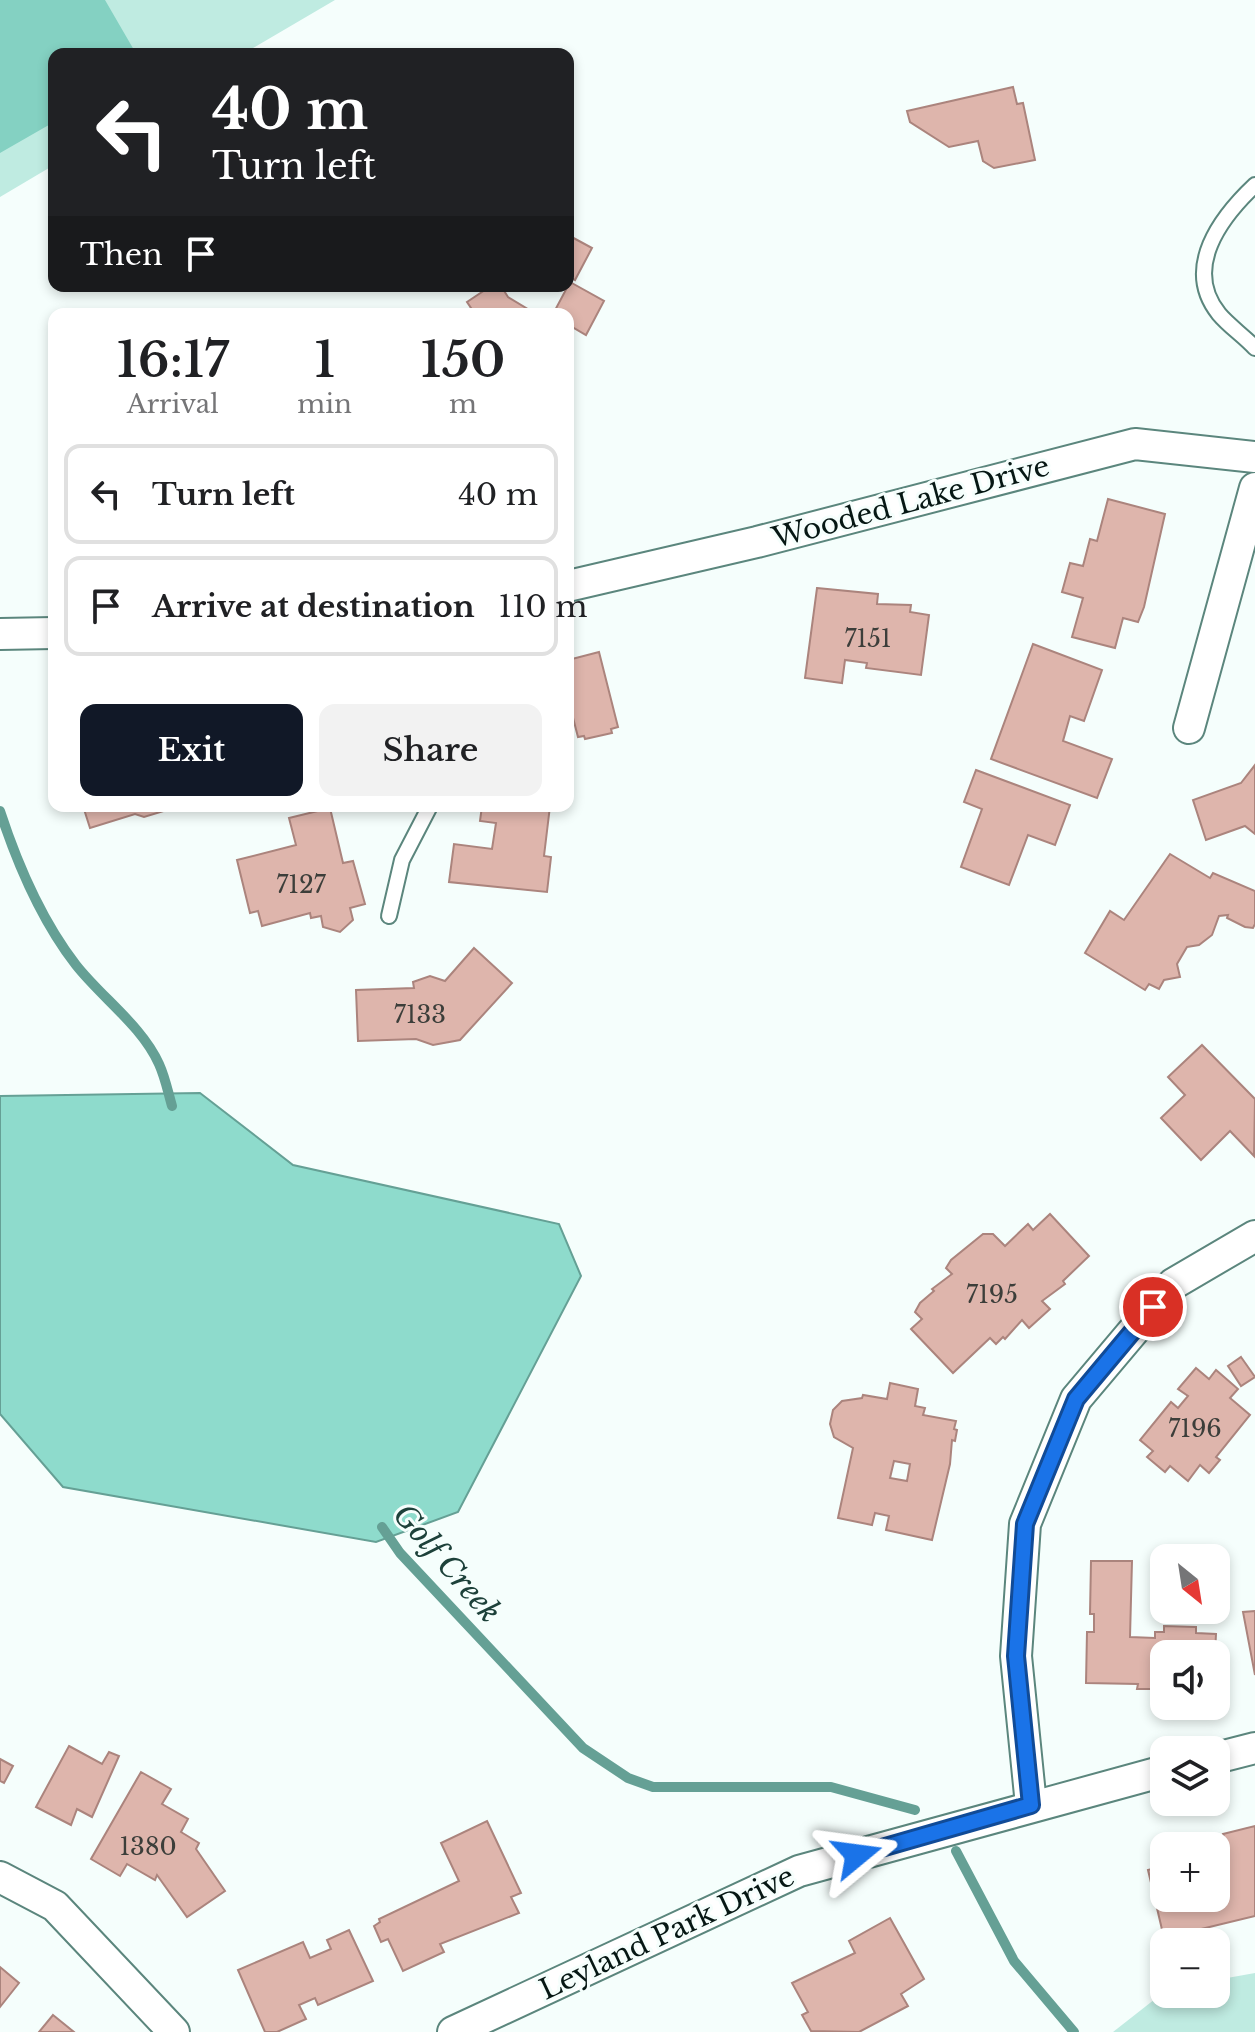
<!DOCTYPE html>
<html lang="en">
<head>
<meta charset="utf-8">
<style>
	:root { --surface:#fff; --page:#f2f2f2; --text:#202124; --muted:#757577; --line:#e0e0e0; --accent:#111827 }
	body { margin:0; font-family:"Libre Baskerville",serif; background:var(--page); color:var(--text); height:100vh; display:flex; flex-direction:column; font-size:30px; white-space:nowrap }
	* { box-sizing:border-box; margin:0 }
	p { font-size:26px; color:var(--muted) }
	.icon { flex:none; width:44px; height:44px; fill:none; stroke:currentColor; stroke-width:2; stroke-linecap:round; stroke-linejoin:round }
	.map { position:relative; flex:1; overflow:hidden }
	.panel { position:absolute; left:48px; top:308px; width:526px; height:504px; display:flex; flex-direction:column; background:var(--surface); border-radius:16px; box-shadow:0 4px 12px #0003 }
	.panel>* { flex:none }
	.hud { position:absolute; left:48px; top:48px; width:526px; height:244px; border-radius:16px; box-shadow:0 4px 12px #0003; background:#202124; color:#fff; overflow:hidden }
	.needle { width:52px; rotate:150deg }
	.fabs { position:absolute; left:1150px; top:1544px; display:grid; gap:16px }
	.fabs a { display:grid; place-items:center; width:80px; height:80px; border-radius:16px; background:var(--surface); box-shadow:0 4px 12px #0003; font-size:40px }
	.pin { position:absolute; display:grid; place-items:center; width:68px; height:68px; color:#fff; margin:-34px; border:4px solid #fff; border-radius:50%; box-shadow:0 2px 8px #0007 }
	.me { position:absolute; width:88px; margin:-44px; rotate:74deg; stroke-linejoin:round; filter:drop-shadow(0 0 6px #0008) }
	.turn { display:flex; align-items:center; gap:28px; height:168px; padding:0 32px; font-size:36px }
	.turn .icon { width:104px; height:104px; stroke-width:2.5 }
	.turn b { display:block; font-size:56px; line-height:68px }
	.then { display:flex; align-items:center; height:76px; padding:0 32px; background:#0003; gap:16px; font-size:30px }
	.eta { display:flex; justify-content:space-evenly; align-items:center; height:136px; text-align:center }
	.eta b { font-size:48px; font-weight:600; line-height:56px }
	.cta { display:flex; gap:16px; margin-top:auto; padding:16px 32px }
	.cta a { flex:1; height:92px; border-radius:16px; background:var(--accent); color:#fff; font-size:32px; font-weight:600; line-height:92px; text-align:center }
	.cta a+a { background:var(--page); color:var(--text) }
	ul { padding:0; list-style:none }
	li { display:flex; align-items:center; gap:24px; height:100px; margin:0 16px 12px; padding:0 16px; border:4px solid var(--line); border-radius:16px }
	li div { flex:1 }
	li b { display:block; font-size:30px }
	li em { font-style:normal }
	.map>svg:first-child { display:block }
	.green { fill:#bfebe1 }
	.forest { fill:#84d1c2 }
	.water { fill:#8edbcc; stroke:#65a095; stroke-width:2 }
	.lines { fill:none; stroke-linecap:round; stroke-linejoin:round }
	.stream { stroke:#65a095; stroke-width:10 }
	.building { fill:#deb5ac; stroke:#ab847d; stroke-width:2; fill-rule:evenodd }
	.lane-casing { stroke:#5b867d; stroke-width:18 }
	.street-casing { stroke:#5b867d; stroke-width:34 }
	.lane { stroke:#fff; stroke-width:14 }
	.street { stroke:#fff; stroke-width:30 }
	.route-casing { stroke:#114b97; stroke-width:20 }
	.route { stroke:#1a73e8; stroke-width:14 }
	.labels { text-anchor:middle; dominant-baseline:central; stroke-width:6; stroke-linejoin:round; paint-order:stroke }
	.number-label { font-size:24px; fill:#3c3e3a }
	.street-label { font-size:28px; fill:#061714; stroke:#f5fefc }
	.water-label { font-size:30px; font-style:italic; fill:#1d413a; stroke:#f5fefc }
</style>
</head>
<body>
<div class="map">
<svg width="1255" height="2032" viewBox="0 0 1255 2032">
	<rect width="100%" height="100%" fill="#f5fefc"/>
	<!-- green -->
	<g class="green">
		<polygon points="0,0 335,0 243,54 54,54 54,165 0,197"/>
		<polygon points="1255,1973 1255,2032 1113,2032 1164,1992 1216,1994 1216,1980"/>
	</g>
	<!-- forest -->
	<polygon class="forest" points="0,0 105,0 134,50 134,54 54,54 54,122 0,153"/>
	<!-- water -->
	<polygon class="water" points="200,1093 293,1165 559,1224 581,1276 458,1512 376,1542 63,1487 0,1414 0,1096"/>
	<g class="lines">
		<!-- stream -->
		<g class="stream">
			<path d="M 0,811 C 17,863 42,921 76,965 C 102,998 142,1026 159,1064 C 165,1077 168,1092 172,1106"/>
			<polyline points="382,1527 400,1553 583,1748 628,1778 653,1787 831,1787 915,1810"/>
			<polyline points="956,1851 1014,1961 1074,2032"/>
		</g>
	</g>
	<!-- building -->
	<g class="building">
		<polygon points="1013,87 1017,104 1023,103 1035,160 994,168 983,161 978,141 949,147 910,122 907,111"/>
		<polygon points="568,235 592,248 575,280 568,276"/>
		<polygon points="570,282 604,301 586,335 572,327 568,335 568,314 553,314"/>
		<polygon points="491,286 501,286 508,297 536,314 461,314 471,308 467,302"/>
		<polygon points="1108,499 1165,514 1144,607 1138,622 1123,618 1115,648 1072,637 1083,598 1062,592 1070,563 1083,566 1090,539 1097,541"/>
		<polygon points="817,588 878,594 877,604 911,605 910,612 929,615 921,675 866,668 867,663 845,660 842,683 805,678"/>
		<polygon points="1033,644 1102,670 1084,721 1070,716 1063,741 1112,759 1097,798 991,759"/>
		<polygon points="599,652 618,727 611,729 612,733 585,739 584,736 578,737 572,714 568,715 568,660"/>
		<polygon points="1255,765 1255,834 1245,826 1206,840 1193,800 1241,783"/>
		<polygon points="976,770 1070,805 1055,845 1028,835 1009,885 961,867 982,809 964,802"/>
		<polygon points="83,806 180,806 144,817 135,814 90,828"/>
		<polygon points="482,806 550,806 544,856 551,857 547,892 449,882 454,844 492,849 496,823 480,821"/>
		<polygon points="330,808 343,863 353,861 365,904 350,908 353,920 340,932 323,927 321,916 311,918 310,913 262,926 258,911 250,913 237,860 296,845 289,818"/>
		<polygon points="1170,854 1210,878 1213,873 1255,891 1255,924 1253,928 1245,927 1227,918 1228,915 1219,916 1212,935 1199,945 1187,947 1177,964 1180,977 1164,980 1159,989 1149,984 1145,990 1085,953 1110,911 1124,920"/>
		<polygon points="474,948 512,983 460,1040 433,1045 416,1039 358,1041 356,990 414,988 413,982 430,976 445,981"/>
		<polygon points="1202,1045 1255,1099 1254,1156 1230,1131 1201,1160 1161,1118 1185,1095 1168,1077"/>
		<polygon points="1050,1214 1089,1256 1063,1281 1065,1284 1042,1301 1050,1309 1029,1328 1022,1320 1005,1339 1003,1337 996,1344 990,1338 953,1373 911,1329 922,1319 915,1312 920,1303 934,1291 932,1289 952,1274 946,1268 951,1260 983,1234 993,1234 1005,1246 1028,1224 1033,1230"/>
		<polygon points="1241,1357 1255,1377 1241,1386 1228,1366"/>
		<polygon points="1196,1368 1209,1379 1216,1370 1238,1389 1230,1398 1250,1415 1216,1457 1220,1460 1209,1473 1200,1465 1188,1481 1170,1466 1165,1472 1147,1457 1153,1451 1140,1440 1171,1402 1178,1408 1188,1396 1178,1389"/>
		<path d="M 890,1383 L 918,1389 L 915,1406 L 925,1408 L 923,1415 L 956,1421 L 954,1429 L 957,1430 L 955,1441 L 952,1440 L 950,1464 L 932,1540 L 886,1530 L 889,1516 L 875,1513 L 872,1525 L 838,1518 L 853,1448 L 834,1437 L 830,1424 L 833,1410 L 842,1401 L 862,1398 L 863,1395 L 887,1399 ZM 894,1461 L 910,1464 L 907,1481 L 890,1478 Z"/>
		<polygon points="1091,1561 1132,1561 1130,1637 1155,1638 1155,1632 1164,1632 1164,1626 1196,1627 1196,1633 1216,1634 1215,1654 1164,1654 1164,1684 1155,1684 1155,1689 1137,1689 1138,1684 1086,1683 1087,1632 1094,1632 1094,1614 1090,1614"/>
		<polygon points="1255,1611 1255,1675 1243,1612"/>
		<polygon points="69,1746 102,1764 109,1752 119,1756 92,1817 77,1809 71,1825 36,1807"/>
		<polygon points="0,1759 13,1766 4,1783 0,1781"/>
		<polygon points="141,1772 171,1789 162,1804 188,1819 181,1832 199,1843 196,1849 225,1891 187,1917 157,1875 155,1880 127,1864 120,1876 91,1859"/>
		<polygon points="487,1821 521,1893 511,1897 519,1913 440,1944 444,1952 403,1971 388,1939 381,1942 374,1926 380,1922 379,1919 459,1881 441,1843"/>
		<polygon points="1255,1826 1255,1916 1164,1938 1148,1870 1164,1866 1164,1898 1216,1898 1216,1846 1206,1846 1220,1843 1222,1851 1228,1851 1223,1834"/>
		<polygon points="890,1918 924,1979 901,1994 908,2006 859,2032 811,2031 802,2015 808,2012 792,1983 855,1953 849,1941"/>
		<polygon points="349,1930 373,1981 318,2005 315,1998 299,2005 306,2019 277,2032 265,2032 238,1970 303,1942 310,1958 331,1949 327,1940"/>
		<polygon points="0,1967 19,1983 0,2007"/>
		<polygon points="53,2015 74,2032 39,2032"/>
	</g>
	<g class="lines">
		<!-- lane casing -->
		<g class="lane-casing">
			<g id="lane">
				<path d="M 1255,185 C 1221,217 1182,268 1219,314 C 1229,326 1244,336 1255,348"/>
				<polyline points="389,916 402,860 430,806"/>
			</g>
		</g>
		<!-- street casing -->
		<g class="street-casing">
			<g id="street">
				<polyline points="568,586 757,542 1135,444 1255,457"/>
				<polyline points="0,634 54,633"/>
				<polyline points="1189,728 1255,488"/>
				<polyline points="1216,1758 1255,1748"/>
				<polyline points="1031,1805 1016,1656 1025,1524 1076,1399 1173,1284 1255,1236"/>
				<polyline points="0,1877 55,1906 174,2032"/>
				<polyline points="453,2032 799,1871 1164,1771"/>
			</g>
		</g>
		<!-- lane -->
		<use href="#lane" class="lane"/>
		<!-- street -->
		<use href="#street" class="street"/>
	</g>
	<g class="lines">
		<!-- route casing -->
		<g class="route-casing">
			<polyline id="route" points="857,1855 1031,1805 1016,1656 1025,1524 1076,1399 1153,1307"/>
		</g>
		<!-- route -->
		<use href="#route" class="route"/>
	</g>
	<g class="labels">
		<!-- number labels -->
		<g class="number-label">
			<text x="868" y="638">7151</text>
			<text x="301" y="884">7127</text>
			<text x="420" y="1014">7133</text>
			<text x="992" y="1294">7195</text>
			<text x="1195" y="1428">7196</text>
			<text x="148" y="1846">1380</text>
		</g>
		<!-- street labels -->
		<g class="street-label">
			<text transform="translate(911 502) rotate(-15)">Wooded Lake Drive</text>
			<text transform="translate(667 1933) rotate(-25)">Leyland Park Drive</text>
		</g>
		<!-- water labels -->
		<g class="water-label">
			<text transform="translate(447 1563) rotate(49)">Golf Creek</text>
		</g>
	</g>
</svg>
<div class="fabs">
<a><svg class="needle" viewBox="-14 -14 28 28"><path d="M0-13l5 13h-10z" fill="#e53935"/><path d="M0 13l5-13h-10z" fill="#757577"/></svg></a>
<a><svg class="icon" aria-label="sound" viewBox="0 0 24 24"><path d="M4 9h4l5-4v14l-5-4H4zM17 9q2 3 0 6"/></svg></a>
<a><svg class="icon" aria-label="layers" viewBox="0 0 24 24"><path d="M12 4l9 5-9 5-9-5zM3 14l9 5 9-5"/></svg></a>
<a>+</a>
<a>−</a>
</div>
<div class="pin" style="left:1153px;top:1307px;background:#d93025"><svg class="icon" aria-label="arrive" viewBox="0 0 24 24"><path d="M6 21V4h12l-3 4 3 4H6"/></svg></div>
<svg class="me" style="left:857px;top:1855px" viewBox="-20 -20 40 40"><path d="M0-17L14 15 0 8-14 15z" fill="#1a73e8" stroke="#fff" stroke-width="4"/></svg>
<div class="hud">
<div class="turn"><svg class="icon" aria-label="left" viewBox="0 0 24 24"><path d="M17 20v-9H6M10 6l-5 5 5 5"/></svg><div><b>40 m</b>Turn left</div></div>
<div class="then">Then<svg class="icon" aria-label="arrive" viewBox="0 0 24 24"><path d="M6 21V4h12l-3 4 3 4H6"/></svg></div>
</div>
<section class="panel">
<div class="eta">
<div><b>16:17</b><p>Arrival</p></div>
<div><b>1</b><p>min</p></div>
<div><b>150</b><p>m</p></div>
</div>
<ul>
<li><svg class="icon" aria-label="left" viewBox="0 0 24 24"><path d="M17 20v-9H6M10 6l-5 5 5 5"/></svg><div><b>Turn left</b></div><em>40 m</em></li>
<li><svg class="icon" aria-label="arrive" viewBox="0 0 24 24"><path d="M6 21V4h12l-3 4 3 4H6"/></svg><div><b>Arrive at destination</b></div><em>110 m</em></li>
</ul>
<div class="cta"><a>Exit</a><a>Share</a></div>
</section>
</div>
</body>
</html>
